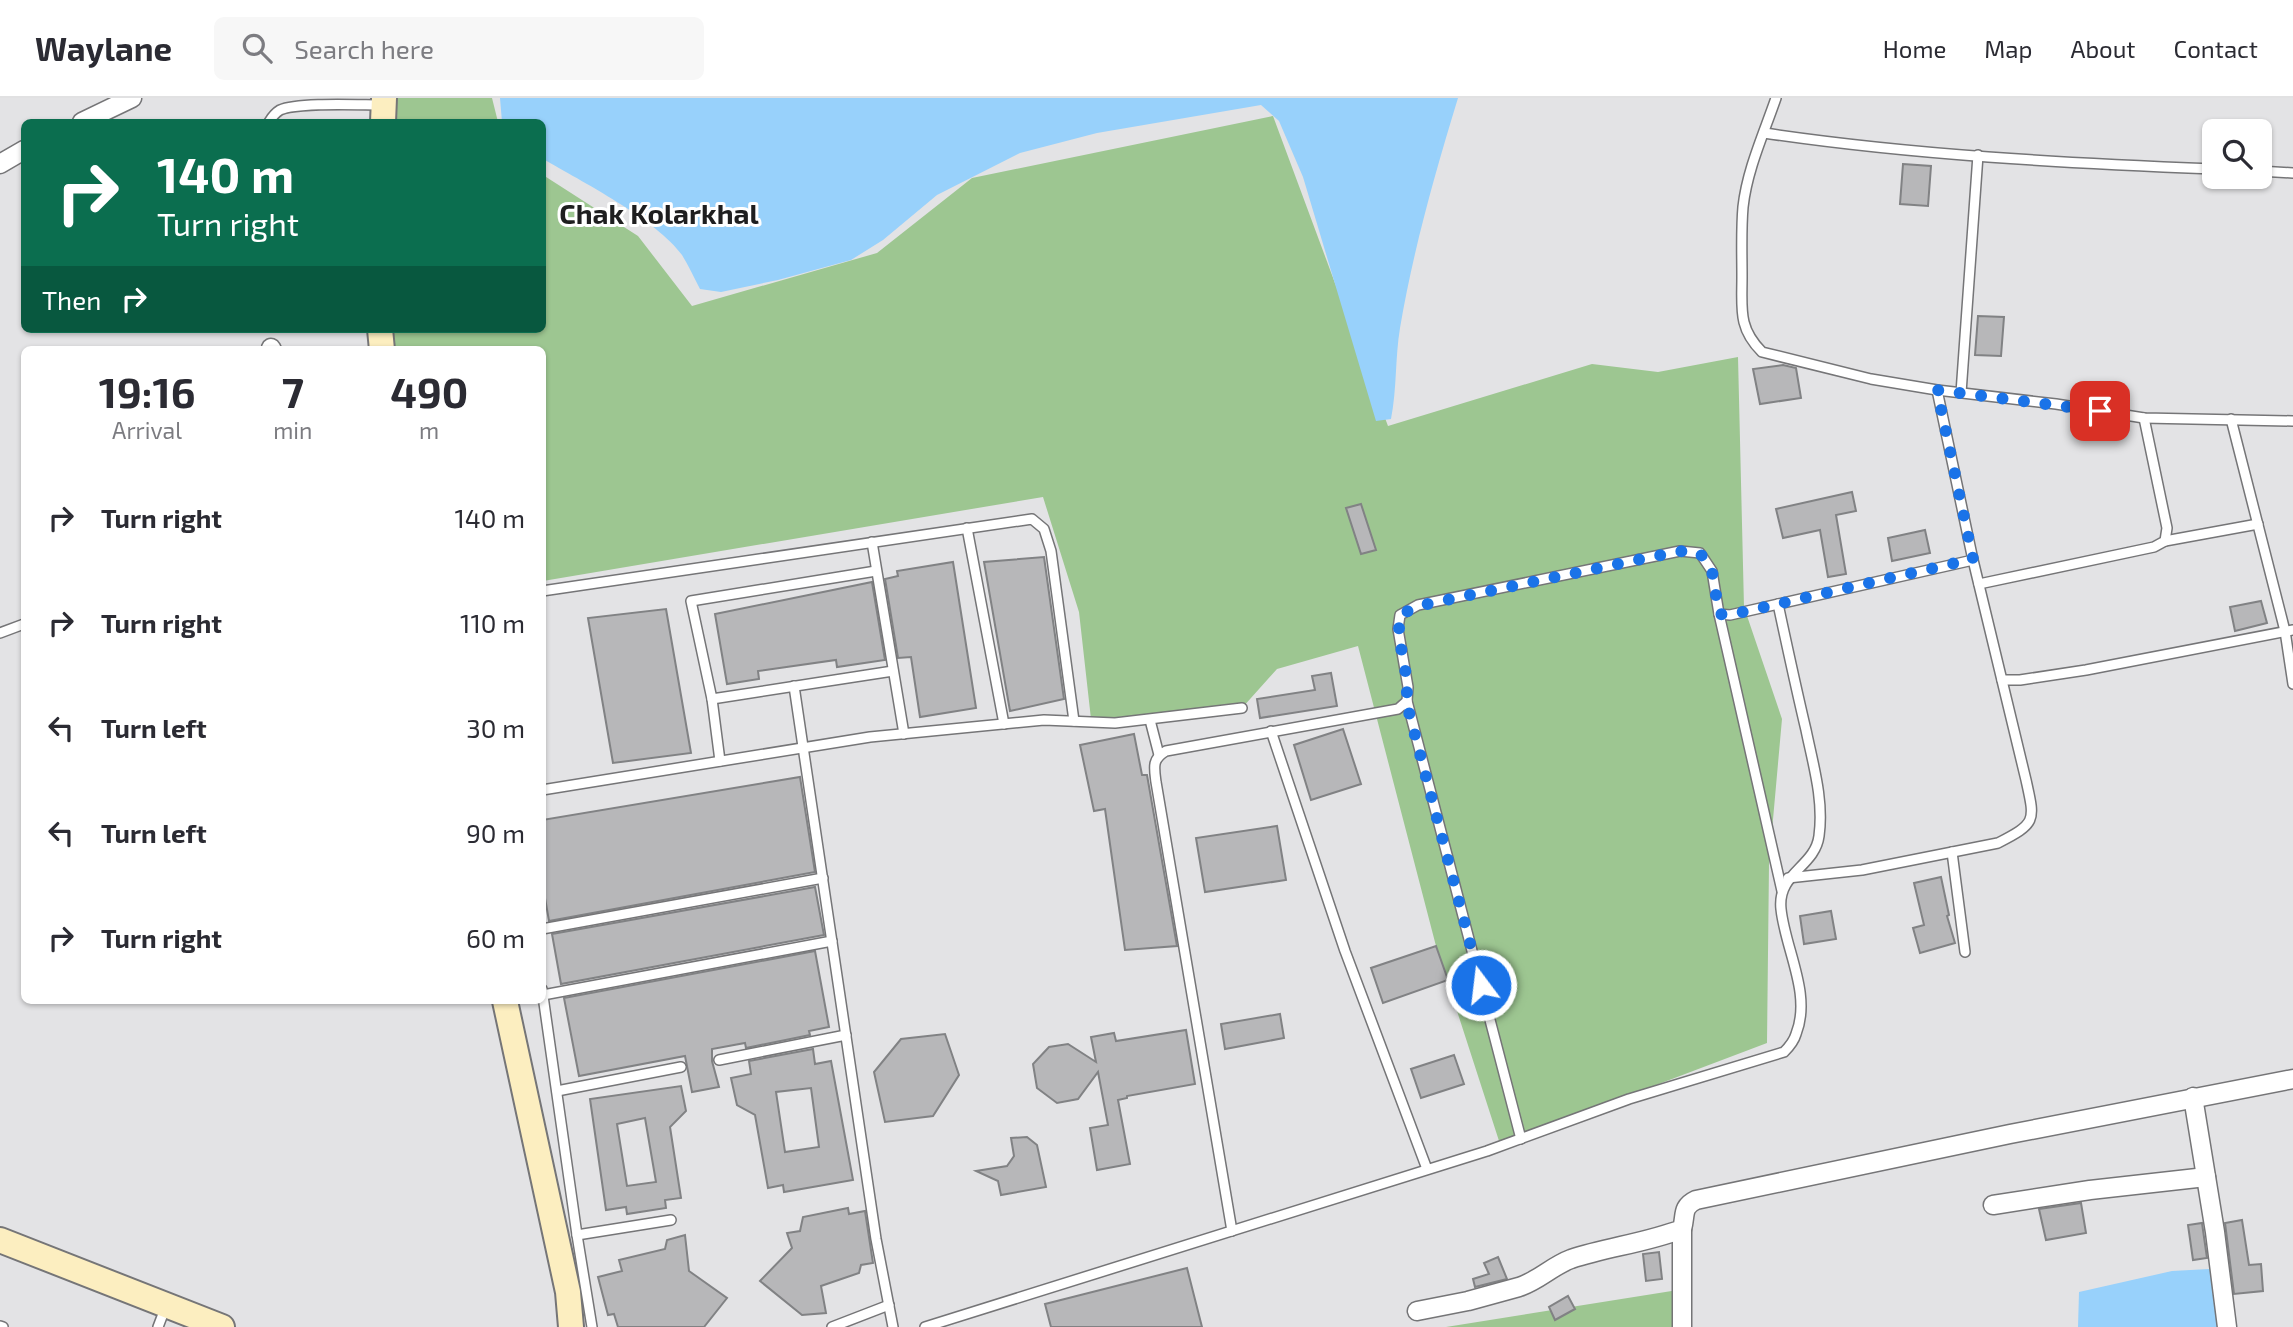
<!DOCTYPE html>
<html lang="en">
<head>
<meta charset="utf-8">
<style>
	:root { --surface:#fff; --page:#f7f7f7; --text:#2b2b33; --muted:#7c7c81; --line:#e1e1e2 }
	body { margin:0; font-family:"Exo 2",sans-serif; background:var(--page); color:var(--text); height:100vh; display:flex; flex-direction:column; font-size:26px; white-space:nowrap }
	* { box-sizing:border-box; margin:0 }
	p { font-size:23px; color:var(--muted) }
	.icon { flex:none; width:38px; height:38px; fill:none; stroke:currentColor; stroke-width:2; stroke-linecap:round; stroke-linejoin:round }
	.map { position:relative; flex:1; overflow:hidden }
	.details { position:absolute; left:21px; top:248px; width:525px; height:658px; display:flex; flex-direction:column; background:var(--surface); border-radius:10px; box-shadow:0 2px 5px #0004 }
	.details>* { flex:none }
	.hud { position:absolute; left:21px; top:21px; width:525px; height:214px; border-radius:10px; box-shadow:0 2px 5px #0004; background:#0b6e4f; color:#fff; overflow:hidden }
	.controls { position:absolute; left:2202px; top:21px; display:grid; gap:14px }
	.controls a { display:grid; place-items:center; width:70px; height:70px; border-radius:10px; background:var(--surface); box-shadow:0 2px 5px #0004; font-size:35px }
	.pin { position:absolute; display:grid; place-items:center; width:60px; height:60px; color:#fff; margin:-30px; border-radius:14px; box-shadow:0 4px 10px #0006 }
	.me { position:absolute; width:77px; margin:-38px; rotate:345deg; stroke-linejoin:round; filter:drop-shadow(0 0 5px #0008) }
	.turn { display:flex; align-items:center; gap:24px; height:147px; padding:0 21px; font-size:32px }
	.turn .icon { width:91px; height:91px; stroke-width:2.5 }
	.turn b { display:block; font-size:49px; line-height:60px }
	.then { display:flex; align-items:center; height:66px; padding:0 21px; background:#0003; gap:14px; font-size:26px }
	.eta { display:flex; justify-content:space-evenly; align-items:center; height:119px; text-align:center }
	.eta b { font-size:42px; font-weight:700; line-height:49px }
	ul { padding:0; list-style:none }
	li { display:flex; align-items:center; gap:21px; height:105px; padding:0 21px }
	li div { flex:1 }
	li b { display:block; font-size:26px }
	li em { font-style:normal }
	header { display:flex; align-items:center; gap:42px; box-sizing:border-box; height:98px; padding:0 35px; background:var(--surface); border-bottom:2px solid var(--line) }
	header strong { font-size:33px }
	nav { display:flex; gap:38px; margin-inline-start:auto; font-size:24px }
	.search { width:490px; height:63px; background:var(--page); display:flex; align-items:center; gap:18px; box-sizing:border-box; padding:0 24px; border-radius:10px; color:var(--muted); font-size:26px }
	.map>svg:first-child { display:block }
	.green { fill:#9dc691 }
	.water { fill:#98d1fb }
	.building { fill:#b7b7b9; stroke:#818284; stroke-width:2; fill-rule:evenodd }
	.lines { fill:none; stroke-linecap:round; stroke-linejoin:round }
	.lane-casing { stroke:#757577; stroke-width:12 }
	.street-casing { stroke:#757577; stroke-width:21 }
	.secondary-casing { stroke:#757577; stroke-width:28 }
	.lane { stroke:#fff; stroke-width:9 }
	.street { stroke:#fff; stroke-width:18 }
	.secondary { stroke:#fceec0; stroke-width:24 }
	.route { stroke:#1a73e8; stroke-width:12; stroke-dasharray:0 21.6 }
	.labels { text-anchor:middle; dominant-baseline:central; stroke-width:6; stroke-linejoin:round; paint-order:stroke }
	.district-label { font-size:28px; font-weight:bold; fill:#1e1e1f; stroke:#fff }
</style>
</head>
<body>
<header>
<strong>Waylane</strong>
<div class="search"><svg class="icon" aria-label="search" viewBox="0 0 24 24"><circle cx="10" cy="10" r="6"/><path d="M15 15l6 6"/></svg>Search here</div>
<nav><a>Home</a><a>Map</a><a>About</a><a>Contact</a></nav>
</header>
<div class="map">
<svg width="2293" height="1229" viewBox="0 0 2293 1229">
	<rect width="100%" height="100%" fill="#e3e3e5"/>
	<!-- green -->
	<g class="green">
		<polygon points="381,0 492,0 498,24 379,24"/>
		<polygon points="1273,18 1388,328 1592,266 1658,274 1738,259 1744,509 1782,621 1769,766 1767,945 1500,1046 1436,848 1358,548 1277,571 1242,610 1091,621 1079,514 1043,399 543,483 542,252 378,252 375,231 542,231 543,77 638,138 692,208 877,155 972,80"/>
		<polygon points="1678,1192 1678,1229 1446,1229"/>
	</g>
	<!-- water -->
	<g class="water">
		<path d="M 500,0 L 1458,0 C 1435,75 1413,153 1400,230 C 1395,260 1397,291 1391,321 L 1376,323 L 1303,79 L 1279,23 L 1261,7 L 1097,35 L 1020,55 L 937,97 L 883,142 L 851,162 L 778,182 L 721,194 L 700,191 C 694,180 689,168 682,157 C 657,122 581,83 543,61 L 542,24 L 502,24 Z"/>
		<polygon points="2209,1171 2213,1179 2219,1229 2078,1229 2079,1194 2172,1173"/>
	</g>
	<!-- building -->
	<g class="building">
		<polygon points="1903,66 1931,68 1928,108 1900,106"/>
		<polygon points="1978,218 2004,219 2001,258 1975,257"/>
		<polygon points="1783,267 1796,270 1801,300 1760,306 1753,271"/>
		<polygon points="1852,394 1856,413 1836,417 1846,476 1828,479 1820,432 1783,440 1776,411"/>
		<polygon points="1361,406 1376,452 1361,456 1346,410"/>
		<polygon points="1925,432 1930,455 1892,463 1888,440"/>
		<polygon points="1044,459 1064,601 1010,613 984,464"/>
		<polygon points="953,464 976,610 920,619 911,559 898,560 885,481 898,478 897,473"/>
		<polygon points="872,484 885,562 837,569 836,562 758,573 759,581 727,586 715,516"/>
		<polygon points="2261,503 2267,525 2235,533 2230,509"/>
		<polygon points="666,511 691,655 613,665 588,520"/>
		<polygon points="1331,575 1337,608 1260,620 1257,601 1315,592 1312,578"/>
		<polygon points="1343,631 1361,686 1311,702 1294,647"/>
		<polygon points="1134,636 1142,677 1147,677 1177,848 1125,852 1105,711 1094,713 1080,647"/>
		<polygon points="800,679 815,774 549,823 542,783 542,722"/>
		<polygon points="1277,728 1286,782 1205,794 1196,740"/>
		<polygon points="1941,779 1949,817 1947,818 1955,845 1920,855 1913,830 1924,827 1914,785"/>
		<polygon points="815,789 824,837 561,886 552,836"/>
		<polygon points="1831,813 1836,841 1804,846 1800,818"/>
		<polygon points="1436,848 1448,882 1383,905 1371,870"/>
		<polygon points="815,853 829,929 809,933 810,937 746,950 745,945 712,951 712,963 719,989 692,994 685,958 579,978 564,900"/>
		<polygon points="1280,916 1284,940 1225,951 1221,926"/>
		<polygon points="1186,932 1195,986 1127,998 1127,1000 1118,1002 1130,1066 1097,1072 1090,1030 1108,1027 1098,974 1078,1001 1057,1005 1037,990 1033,966 1049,949 1068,946 1096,964 1091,939 1114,935 1116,943"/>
		<polygon points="945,936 959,977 933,1018 885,1024 874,974 901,941"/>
		<path d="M 813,951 L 815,966 L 831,963 L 853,1082 L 784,1094 L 783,1087 L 768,1090 L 755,1017 L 737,1007 L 731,980 L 751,976 L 749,963 ZM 811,990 L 819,1049 L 785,1054 L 776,994 Z"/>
		<polygon points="1454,957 1464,986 1421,1000 1411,971"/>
		<path d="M 681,988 L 686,1013 L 670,1029 L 681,1100 L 665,1102 L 666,1110 L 627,1116 L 626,1109 L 606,1112 L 590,1001 ZM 645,1020 L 656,1084 L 627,1088 L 617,1026 Z"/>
		<polygon points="1027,1039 1037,1047 1046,1089 1001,1097 998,1083 976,1073 1007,1068 1014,1058 1011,1040"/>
		<polygon points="2081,1105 2086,1135 2046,1142 2039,1111"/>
		<polygon points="848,1110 849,1116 865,1113 873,1165 861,1167 859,1175 821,1188 826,1215 802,1217 760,1183 792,1150 787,1135 800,1133 803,1119"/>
		<polygon points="2242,1122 2249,1167 2261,1166 2263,1193 2234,1196 2225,1125"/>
		<polygon points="2202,1125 2207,1160 2193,1162 2188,1127"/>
		<polygon points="685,1137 689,1173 727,1200 704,1229 618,1229 614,1216 608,1217 598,1179 622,1173 619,1162 665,1151 667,1142"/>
		<polygon points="1659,1154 1662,1181 1646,1183 1643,1156"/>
		<polygon points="1498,1159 1507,1181 1475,1189 1473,1181 1489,1176 1484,1165"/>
		<polygon points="1187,1170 1202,1229 1051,1229 1045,1206"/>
		<polygon points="1568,1198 1575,1211 1555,1222 1549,1209"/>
	</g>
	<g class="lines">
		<!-- lane casing -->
		<g class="lane-casing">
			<g id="lane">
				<path d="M 1776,0 C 1764,35 1747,72 1743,109 C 1741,132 1742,156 1742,179 C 1742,211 1738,230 1762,254 L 1871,281 L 1937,292 L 2056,306 L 2144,320 L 2293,323"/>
				<path d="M 269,24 C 272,19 275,15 280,12 C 298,4 359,7 382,7"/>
				<path d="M 1764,35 C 1912,57 2064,65 2214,71"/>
				<polyline points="2259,73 2293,75"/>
				<polyline points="1961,295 1978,57"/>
				<polyline points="2231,321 2285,533 2293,586"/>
				<polyline points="967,430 1004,626"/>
				<polyline points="2165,443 2258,426"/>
				<polyline points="872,444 904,636"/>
				<polyline points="876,473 691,503 712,601 893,573"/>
				<polyline points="1979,486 2154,449 2165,443 2167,430 2144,320"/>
				<polyline points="542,493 1032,421 1044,431 1051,453 1074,623"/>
				<polyline points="1719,516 1782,793"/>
				<polyline points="0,535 24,526"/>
				<polyline points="2002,582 2020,582 2086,572 2293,532"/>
				<polyline points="794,588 876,1141 893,1229"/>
				<polyline points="712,601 720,663"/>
				<polyline points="1407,603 1521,1041"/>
				<polyline points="1150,622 1159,657"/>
				<polyline points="1271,633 1345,853 1427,1071"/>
				<polyline points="542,692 870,639 1044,622 1115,625 1242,610"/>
				<polyline points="1952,754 1965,854"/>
				<path d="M 1788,780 L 1862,772 L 1998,745 C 2037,725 2035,723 2026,682 L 1973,462 L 1937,292"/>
				<polyline points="542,831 823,780"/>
				<polyline points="542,891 577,1137 592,1229"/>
				<polyline points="543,897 832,843"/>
				<polyline points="719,962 846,937"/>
				<polyline points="557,993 681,969"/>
				<path d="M 1232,1133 L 1156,684 C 1154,669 1152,661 1166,653 L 1398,611 L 1407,603 L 1408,589 L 1398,531 L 1400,517 L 1418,507 L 1680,453 L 1700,455 L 1712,473 L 1719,516 L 1730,517 L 1973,462"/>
				<polyline points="577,1137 671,1122"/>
				<polyline points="0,1228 3,1229"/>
				<polyline points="158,1229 166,1208"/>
				<polyline points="832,1229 889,1207"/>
				<path d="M 925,1229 L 1487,1053 L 1629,1001 L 1784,954 C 1789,949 1794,943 1796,936 C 1812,896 1785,851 1781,811 C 1777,775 1815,769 1819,738 C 1824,702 1813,666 1806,632 C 1796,590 1787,548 1778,506"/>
			</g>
		</g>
		<!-- street casing -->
		<g class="street-casing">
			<g id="street">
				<polyline points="82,24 132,0"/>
				<polyline points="0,66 24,52"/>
				<polyline points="271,250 272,252"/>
				<polyline points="2193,999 2215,1134 2227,1229"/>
				<polyline points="1993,1107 2090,1092 2206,1079"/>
				<polyline points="1682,1131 1682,1229"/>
				<path d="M 1417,1213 L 1468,1203 L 1519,1189 C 1538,1183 1552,1168 1571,1161 C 1607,1149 1646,1145 1682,1131 C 1686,1118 1681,1109 1696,1102 L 2010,1036 L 2293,981"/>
			</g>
		</g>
		<!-- secondary casing -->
		<g class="secondary-casing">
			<g id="secondary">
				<polyline points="383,24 384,0"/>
				<polyline points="380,231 382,252"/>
				<polyline points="505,903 568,1194 571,1229"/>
				<polyline points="0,1142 222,1229"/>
			</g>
		</g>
		<!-- lane -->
		<use href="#lane" class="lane"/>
		<!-- street -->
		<use href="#street" class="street"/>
		<!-- secondary -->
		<use href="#secondary" class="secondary"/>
	</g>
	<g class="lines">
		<!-- route -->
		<path class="route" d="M 1481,887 L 1406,603 C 1411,574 1395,546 1400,517 L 1418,508 L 1680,453 L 1700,455 L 1712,473 L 1719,516 L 1730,517 L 1973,461 L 1937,292 L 2100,313"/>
	</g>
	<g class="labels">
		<!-- district labels -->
		<g class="district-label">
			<text x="659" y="115">Chak Kolarkhal</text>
		</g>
	</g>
</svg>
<div class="controls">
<a><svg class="icon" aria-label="search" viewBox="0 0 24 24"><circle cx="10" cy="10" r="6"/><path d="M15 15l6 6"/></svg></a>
</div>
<div class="pin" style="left:2100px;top:313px;background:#d93025"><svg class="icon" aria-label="arrive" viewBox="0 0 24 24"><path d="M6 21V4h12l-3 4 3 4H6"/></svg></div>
<svg class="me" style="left:1481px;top:887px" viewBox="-20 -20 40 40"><circle r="17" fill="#1a73e8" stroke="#fff" stroke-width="3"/><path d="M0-11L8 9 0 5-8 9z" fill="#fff"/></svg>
<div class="hud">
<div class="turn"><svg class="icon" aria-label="right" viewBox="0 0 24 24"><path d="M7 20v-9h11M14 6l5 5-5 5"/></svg><div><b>140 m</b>Turn right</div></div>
<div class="then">Then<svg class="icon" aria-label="right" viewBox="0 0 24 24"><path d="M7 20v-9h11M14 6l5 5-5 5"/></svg></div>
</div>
<section class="details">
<div class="eta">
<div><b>19:16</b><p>Arrival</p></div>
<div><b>7</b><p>min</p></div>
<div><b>490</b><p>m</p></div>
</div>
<ul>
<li><svg class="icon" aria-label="right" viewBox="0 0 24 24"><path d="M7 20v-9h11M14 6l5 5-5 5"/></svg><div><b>Turn right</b></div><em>140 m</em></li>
<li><svg class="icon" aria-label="right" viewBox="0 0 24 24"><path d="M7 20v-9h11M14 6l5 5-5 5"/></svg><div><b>Turn right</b></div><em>110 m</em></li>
<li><svg class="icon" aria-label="left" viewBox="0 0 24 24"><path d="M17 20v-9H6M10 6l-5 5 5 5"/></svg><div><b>Turn left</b></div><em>30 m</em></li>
<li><svg class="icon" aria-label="left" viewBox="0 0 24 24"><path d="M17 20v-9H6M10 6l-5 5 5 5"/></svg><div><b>Turn left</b></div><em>90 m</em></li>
<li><svg class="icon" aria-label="right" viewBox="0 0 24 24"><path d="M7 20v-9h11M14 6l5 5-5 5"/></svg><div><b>Turn right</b></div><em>60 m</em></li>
</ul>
</section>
</div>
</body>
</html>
